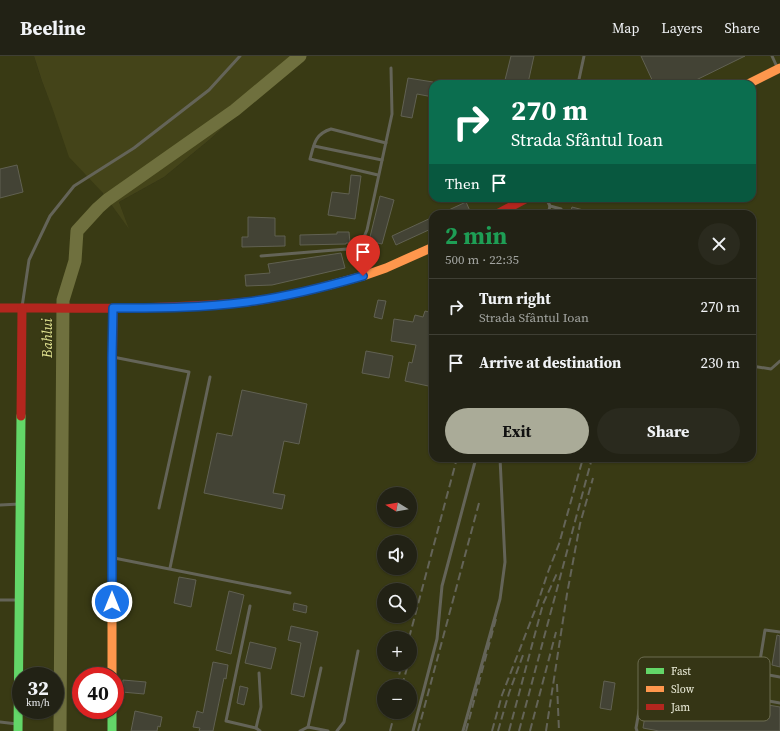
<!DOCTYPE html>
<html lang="en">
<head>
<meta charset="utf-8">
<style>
	:root { --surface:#222215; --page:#2a2a1e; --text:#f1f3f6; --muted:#a2a4a0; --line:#3f3f34; --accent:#aaab98 }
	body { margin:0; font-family:"Source Serif 4",serif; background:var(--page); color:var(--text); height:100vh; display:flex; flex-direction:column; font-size:15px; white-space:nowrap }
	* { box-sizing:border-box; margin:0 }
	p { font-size:13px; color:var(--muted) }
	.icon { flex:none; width:22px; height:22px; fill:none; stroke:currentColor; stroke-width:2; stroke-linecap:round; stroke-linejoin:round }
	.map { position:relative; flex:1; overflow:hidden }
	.side { position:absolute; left:429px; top:154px; width:327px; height:252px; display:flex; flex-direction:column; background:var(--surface); border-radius:12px; box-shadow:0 1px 3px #0004,0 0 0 1px var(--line) }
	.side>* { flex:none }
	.top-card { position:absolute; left:429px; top:24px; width:327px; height:122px; border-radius:12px; box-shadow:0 1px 3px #0004,0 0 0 1px var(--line); background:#0b6e4f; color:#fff; overflow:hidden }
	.needle { width:26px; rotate:281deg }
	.buttons { position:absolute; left:377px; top:431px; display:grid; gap:8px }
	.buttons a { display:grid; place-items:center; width:40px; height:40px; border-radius:50%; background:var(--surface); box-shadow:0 1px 3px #0004,0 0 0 1px var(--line); font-size:20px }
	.speed { position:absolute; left:12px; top:611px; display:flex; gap:8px; font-size:20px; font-weight:700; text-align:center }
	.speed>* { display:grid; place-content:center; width:52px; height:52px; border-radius:50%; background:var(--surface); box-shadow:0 1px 3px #0004,0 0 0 1px var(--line); line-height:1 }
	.speed small { font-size:10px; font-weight:400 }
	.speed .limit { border:6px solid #d22; background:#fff; color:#111 }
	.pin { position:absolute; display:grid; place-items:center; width:34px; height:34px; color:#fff; margin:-41px -17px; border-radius:50% 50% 50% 0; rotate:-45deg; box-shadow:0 0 4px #0007 }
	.pin .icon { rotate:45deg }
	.me { position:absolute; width:44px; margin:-22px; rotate:0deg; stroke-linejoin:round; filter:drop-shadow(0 0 3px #0008) }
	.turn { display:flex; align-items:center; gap:14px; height:84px; padding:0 16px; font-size:18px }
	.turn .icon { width:52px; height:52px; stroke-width:2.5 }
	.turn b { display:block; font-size:28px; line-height:34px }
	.then { display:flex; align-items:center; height:38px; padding:0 16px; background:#0003; gap:8px; font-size:15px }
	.round { display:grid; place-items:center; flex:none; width:42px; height:42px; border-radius:21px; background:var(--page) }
	.headline { display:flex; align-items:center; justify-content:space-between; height:68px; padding:0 16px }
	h1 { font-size:24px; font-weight:700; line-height:30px; color:#1e9e55 }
	.primary-button { display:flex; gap:8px; margin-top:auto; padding:8px 16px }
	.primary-button a { flex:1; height:46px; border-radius:24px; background:var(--accent); color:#111; font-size:16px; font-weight:700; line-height:46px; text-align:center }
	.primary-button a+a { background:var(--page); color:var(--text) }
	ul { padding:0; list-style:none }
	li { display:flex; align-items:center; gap:12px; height:56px; padding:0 16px; border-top:1px solid var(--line) }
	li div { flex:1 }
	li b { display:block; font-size:15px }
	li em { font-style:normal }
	header { display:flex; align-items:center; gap:24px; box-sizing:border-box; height:56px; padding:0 20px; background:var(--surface); border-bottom:1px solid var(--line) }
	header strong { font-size:19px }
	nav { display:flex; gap:22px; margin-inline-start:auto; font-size:14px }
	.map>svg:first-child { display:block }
	.built { fill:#393a14; fill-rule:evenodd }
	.green { fill:#444419 }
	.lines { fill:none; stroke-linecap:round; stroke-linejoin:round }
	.river { stroke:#6f703e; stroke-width:13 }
	.building { fill:#434335; stroke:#616152 }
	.lane { stroke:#646458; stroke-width:3 }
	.fast { stroke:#63d668; stroke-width:9 }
	.slow { stroke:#ff974d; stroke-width:9 }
	.jam { stroke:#b3261e; stroke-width:9 }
	.rail { stroke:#646458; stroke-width:2; stroke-dasharray:8 4; stroke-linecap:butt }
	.route-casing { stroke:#114b97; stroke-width:10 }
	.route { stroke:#1a73e8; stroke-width:7 }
	.labels { text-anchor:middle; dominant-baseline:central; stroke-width:3; stroke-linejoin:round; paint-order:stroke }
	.water-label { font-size:14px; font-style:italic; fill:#e0e28f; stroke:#353515 }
	.key { fill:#353515; stroke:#6c6c50; stroke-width:1 }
	.key-label { font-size:11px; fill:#edeedb }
</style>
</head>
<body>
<header>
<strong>Beeline</strong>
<nav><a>Map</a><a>Layers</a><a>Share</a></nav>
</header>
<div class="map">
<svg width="780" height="675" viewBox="0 0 780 675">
	<rect width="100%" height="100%" fill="#2e2e1c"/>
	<!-- built -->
	<path class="built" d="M 0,0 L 34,0 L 42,25 L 53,53 L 102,136 L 128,171 L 119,146 L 164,121 L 209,84 L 303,0 L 780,0 L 780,675 L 0,675 ZM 433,28 L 752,28 L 752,142 L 433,142 ZM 433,158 L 752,158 L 752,402 L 433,402 ZM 384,438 L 410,438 L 410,464 L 384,464 ZM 384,486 L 410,486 L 410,512 L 384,512 ZM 384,534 L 410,534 L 410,560 L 384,560 ZM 384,582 L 410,582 L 410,608 L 384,608 ZM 21,620 L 55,620 L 55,654 L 21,654 ZM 81,620 L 115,620 L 115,654 L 81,654 ZM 384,630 L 410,630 L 410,656 L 384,656 Z"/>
	<!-- green -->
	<polygon class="green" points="34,0 303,0 209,84 164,121 119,146 129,173 102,136 69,101 53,54 42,25"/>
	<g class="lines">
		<!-- river -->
		<polyline class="river" points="60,675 63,244 75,205 77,175 98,152 107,144 235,54 300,0"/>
	</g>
	<!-- building -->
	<g class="building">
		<polygon points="511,0 534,0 528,27 524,26 523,28 504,28"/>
		<polygon points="641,0 745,0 688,28 654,28"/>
		<polygon points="408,22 433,26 433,41 417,38 412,62 401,60"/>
		<polygon points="17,109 23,136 0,142 0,113"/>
		<polygon points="351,119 361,120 355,163 328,159 332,136 349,138"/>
		<polygon points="380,140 394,144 382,188 369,185"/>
		<polygon points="466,146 470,155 464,158 440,158"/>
		<polygon points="572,151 591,156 591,158 570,158"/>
		<polygon points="248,161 275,162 275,180 285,180 285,190 242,191 242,181 248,181"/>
		<polygon points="433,161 433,172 396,189 392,180"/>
		<polygon points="337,176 349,176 350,187 346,187 346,188 300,189 300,179 337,178"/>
		<polygon points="341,197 345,212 272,229 246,230 245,219 270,217 268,208"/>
		<polygon points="378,244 386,245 382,263 374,261"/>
		<polygon points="425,255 433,257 431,270 433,271 433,331 405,325 409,306 412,307 416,289 391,285 394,263 413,266 415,259 423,261"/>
		<polygon points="366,295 393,300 389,322 362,317"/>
		<polygon points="242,334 307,348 299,388 284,385 273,437 285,439 282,453 204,437 217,377 232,380"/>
		<polygon points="179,521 196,524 191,551 174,547"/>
		<polygon points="229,535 244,539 231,598 216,594"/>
		<polygon points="294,547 307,550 306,557 293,554"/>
		<polygon points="291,570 318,576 304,641 291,638 301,587 288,584"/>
		<polygon points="777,579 780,580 780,611 772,609"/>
		<polygon points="250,586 276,592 271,613 245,607"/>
		<polygon points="213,606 228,609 226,623 224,622 213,675 199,675 200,672 193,671 197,655 203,657"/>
		<polygon points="123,624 146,626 144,638 122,636"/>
		<polygon points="604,625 615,627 611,654 600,652"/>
		<polygon points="650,629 780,651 780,675 659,675 643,672"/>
		<polygon points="240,630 248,632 244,649 237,647"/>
		<polygon points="135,655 162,661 160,671 158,670 157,675 131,675"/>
	</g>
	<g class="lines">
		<!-- lane -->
		<g class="lane">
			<polyline points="772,0 777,11"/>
			<polyline points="578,28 584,0"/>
			<polyline points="314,90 382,104"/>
			<path d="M 378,119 L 310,103 C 314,88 315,78 331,73 L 386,87"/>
			<polyline points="546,142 550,150 561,153 564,158"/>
			<polyline points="548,158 550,150"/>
			<polyline points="261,200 347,193 358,195"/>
			<polyline points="363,219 358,195 367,174 392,58 391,12"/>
			<polyline points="22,251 29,204 50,160 74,130 134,92 209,34 240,0"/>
			<polyline points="113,301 189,316 159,452"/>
			<polyline points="752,310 771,313 780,305"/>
			<polyline points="0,449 20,448"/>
			<polyline points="114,502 290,537"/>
			<polyline points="170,512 210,321"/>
			<polyline points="0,544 19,544"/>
			<polyline points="250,550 226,665 256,672 260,675"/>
			<polyline points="780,576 765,574 758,617 780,621"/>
			<polyline points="0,666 17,668"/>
			<polyline points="308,671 321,612"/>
			<polyline points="256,672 261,651 259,617"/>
			<polyline points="300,675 308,671 328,675"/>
			<polyline points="337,675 344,666 358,595"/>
			<polyline points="413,675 437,583 442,530 476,402"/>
			<polyline points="463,675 500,543 505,506 500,402"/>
			<polyline points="637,675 636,672 644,627 655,625 780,647"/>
		</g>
		<!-- fast -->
		<g class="fast">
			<polyline points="112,654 112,675"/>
			<polyline points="18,675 21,360"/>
		</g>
		<!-- slow -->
		<g class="slow">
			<polyline points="748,28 780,12"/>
			<polyline points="330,229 363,220 386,212 433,191"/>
			<polyline points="112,363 112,620"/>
		</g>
		<!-- jam -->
		<g class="jam">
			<polyline points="497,158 527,142"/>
			<path d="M 0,252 C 82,252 165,254 247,246 C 273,243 304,236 330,229"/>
			<polyline points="21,360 22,252"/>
			<polyline points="112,363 113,252"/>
		</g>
		<!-- rail -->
		<g class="rail">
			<polyline points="409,582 457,402"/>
			<polyline points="410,601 412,595"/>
			<polyline points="557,628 559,675"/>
			<polyline points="396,630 402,608"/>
			<polyline points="402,630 408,608"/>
			<polyline points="390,675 395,656"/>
			<polyline points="418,675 479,447"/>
			<polyline points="466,675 497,559"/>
			<polyline points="492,675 502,639 537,549 548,516 559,488 583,402"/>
			<polyline points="498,675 509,637 523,599"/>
			<polyline points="509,675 543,548 558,515"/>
			<polyline points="519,675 592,402"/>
			<polyline points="530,675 556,576"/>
			<polyline points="546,675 567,538 580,468 593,422"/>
		</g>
	</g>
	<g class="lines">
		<!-- route casing -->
		<g class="route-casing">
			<path id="route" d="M 112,546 L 112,301 L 113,252 C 158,252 203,252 247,246 C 286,241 325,231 363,220"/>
		</g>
		<!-- route -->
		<use href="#route" class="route"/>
	</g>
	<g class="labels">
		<!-- water labels -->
		<g class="water-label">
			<text transform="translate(47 282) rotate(-90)">Bahlui</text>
		</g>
	</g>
	<!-- legend -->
	<rect x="638" y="601" width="132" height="64" rx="6" class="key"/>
	<rect x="646" y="612" width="18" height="6" fill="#63d668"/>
	<rect x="646" y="630" width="18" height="6" fill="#ff974d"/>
	<rect x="646" y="648" width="18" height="6" fill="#b3261e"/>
	<g class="key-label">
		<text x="671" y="619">Fast</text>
		<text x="671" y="637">Slow</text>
		<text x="671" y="655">Jam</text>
	</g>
</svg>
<div class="buttons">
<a><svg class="needle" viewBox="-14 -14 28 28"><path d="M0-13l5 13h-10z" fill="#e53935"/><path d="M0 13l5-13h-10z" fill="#a2a4a0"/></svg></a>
<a><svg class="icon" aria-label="sound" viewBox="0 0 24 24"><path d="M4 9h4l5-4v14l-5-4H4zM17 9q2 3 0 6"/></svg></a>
<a><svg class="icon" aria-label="search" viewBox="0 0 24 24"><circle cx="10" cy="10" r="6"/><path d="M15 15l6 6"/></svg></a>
<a>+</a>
<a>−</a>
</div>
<div class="speed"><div>32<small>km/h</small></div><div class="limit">40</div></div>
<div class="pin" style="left:363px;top:220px;background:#d93025"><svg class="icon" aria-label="arrive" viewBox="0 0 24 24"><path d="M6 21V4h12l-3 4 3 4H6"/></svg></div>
<svg class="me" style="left:112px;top:546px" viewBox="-20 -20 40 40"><circle r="17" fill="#1a73e8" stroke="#fff" stroke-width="3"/><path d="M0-11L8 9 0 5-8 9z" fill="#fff"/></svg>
<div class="top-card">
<div class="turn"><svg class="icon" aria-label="right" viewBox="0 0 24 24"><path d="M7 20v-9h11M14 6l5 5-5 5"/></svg><div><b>270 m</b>Strada Sfântul Ioan</div></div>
<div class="then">Then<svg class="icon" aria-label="arrive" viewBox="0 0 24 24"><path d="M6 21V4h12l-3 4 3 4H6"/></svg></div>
</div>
<section class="side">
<div class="headline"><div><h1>2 min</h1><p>500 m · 22:35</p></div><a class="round"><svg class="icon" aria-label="close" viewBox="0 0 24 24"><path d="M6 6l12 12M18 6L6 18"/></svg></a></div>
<ul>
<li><svg class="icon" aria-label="right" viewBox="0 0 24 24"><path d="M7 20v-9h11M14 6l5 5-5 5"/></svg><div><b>Turn right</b><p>Strada Sfântul Ioan</p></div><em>270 m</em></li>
<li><svg class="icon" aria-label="arrive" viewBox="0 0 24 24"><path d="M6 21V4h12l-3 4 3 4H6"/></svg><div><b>Arrive at destination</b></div><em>230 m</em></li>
</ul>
<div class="primary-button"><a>Exit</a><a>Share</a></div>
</section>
</div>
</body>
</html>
